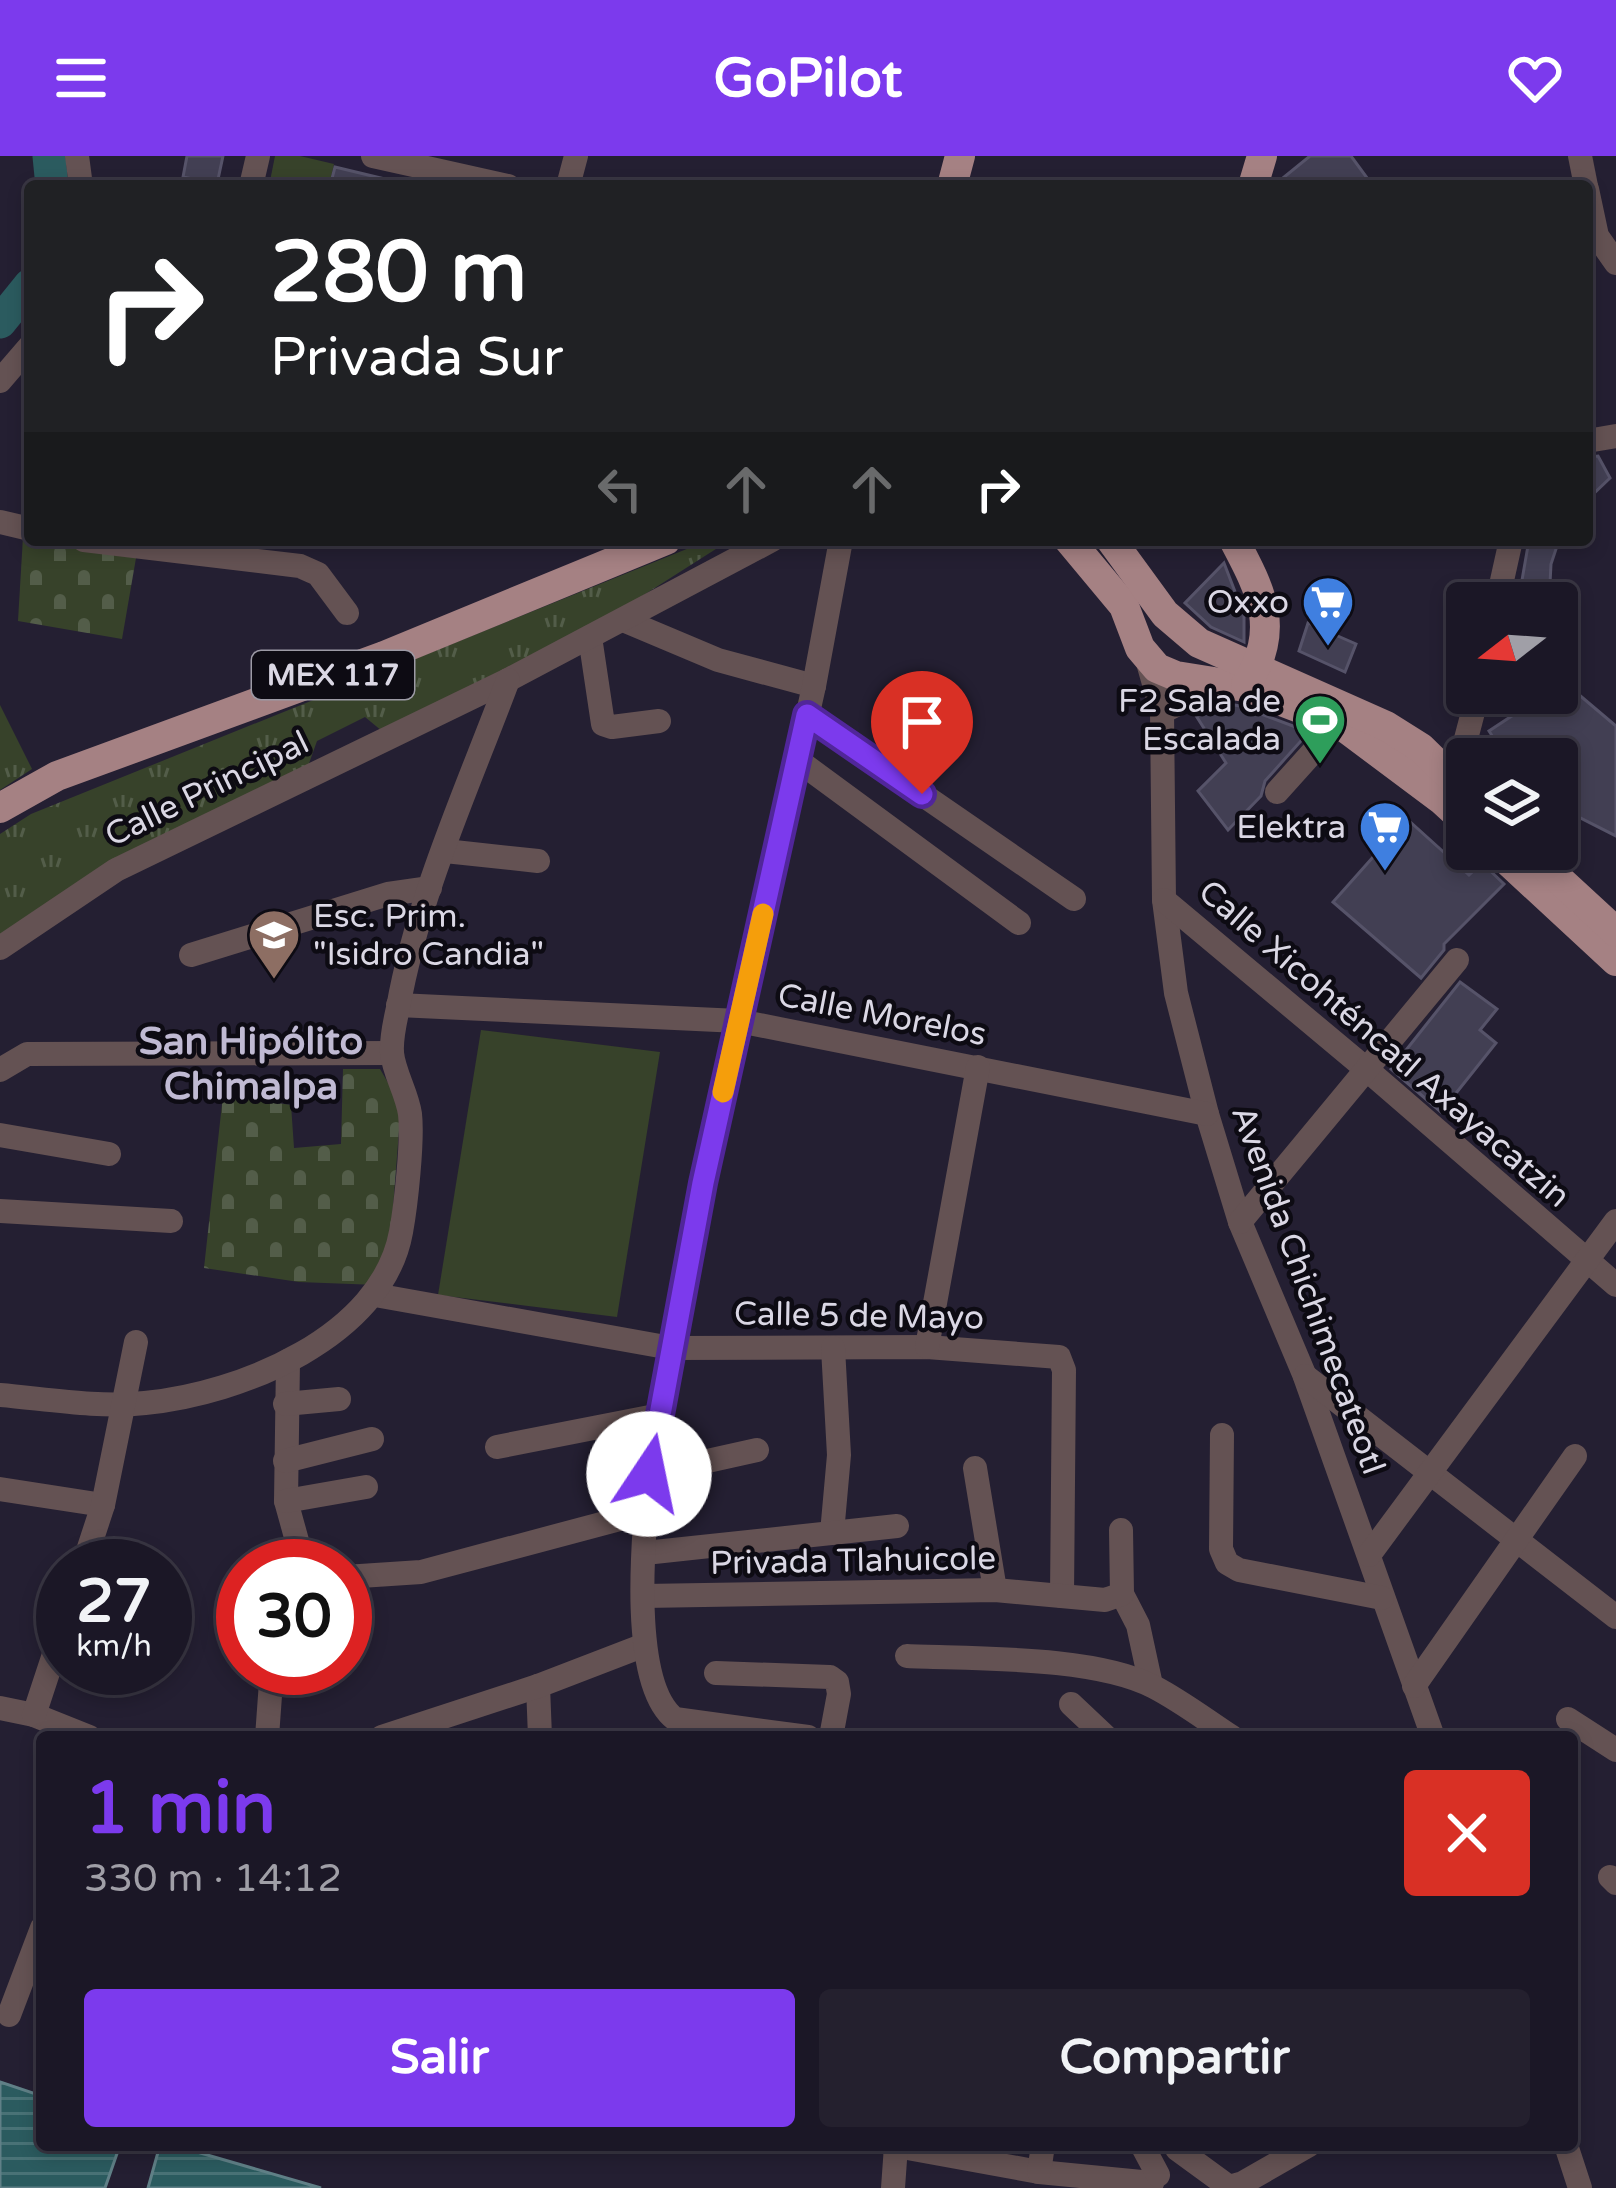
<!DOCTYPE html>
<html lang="es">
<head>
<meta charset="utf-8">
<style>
	:root { --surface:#1b1726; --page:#24202e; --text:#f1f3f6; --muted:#a09fa7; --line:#393643; --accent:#7c3aed }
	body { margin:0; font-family:"Varela Round",sans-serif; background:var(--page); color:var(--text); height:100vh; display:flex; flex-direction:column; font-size:45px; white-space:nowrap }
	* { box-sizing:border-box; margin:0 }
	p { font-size:39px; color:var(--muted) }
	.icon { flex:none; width:66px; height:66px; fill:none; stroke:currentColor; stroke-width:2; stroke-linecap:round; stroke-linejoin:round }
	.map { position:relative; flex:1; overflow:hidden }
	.details { position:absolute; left:36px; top:1575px; width:1542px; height:420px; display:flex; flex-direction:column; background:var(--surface); border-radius:12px; box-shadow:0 6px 18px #0003,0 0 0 3px var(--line) }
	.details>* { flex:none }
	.top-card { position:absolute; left:24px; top:24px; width:1569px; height:366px; border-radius:12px; box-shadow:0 6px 18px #0003,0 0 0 3px var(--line); background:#202124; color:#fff; overflow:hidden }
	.needle { width:78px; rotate:253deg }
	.buttons { position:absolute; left:1446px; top:426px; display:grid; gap:24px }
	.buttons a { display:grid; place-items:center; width:132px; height:132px; border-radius:12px; background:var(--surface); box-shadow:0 6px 18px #0003,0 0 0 3px var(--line); font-size:60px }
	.speed { position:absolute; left:36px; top:1383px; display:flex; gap:24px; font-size:60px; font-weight:700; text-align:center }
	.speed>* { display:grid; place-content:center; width:156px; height:156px; border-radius:50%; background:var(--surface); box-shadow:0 6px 18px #0003,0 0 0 3px var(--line); line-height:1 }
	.speed small { font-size:30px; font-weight:400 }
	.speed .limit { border:18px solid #d22; background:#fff; color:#111 }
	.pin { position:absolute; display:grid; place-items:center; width:102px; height:102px; color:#fff; margin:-123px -51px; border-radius:50% 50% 50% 0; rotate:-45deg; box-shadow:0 0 12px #0007 }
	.pin .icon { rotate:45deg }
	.me { position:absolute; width:132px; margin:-66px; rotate:11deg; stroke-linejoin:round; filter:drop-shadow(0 0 9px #0008) }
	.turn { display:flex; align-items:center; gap:42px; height:252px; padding:0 48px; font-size:54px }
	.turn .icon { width:156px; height:156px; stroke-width:2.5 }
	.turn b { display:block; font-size:84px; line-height:102px }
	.lanes { display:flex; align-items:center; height:114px; padding:0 48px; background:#0003; justify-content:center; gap:60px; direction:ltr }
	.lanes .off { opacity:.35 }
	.round { display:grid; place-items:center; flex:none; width:126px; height:126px; border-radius:12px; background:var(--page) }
	.headline { display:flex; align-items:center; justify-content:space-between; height:204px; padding:0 48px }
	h1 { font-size:72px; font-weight:700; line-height:90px; color:var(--accent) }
	.primary-button { display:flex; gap:24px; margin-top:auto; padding:24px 48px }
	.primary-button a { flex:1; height:138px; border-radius:12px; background:var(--accent); color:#fff; font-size:48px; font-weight:700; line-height:138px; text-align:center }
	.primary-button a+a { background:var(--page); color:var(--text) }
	header { display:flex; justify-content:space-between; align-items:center; height:156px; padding:0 48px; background:var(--accent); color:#fff; font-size:54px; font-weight:700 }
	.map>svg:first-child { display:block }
	.green { fill:#37422a }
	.cemetery { fill:url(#cemetery-stones) }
	.park { fill:url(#park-tufts) }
	.water { fill:url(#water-rules); stroke:#608087; stroke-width:3 }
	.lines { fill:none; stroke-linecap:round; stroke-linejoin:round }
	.river { stroke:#2b5b5f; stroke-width:33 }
	.building { fill:#423f53; stroke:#565369; stroke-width:3 }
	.minor { stroke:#645253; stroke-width:24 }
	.major { stroke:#a58183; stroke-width:30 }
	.route-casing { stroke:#51269a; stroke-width:30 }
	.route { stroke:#7c3aed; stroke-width:21 }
	.slow { stroke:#f59e0b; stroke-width:21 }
	.labels { text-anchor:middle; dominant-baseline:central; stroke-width:9; stroke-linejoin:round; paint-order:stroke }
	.shield { fill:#0d0b13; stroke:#9c9aa5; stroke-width:3 }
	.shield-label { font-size:30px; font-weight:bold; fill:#dad7e4 }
	.poi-label { font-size:33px; fill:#dad7e4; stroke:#0d0b13; text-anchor:end }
	.street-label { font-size:33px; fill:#dad7e4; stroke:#0d0b13 }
	.quarter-label { font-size:39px; font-weight:bold; fill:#c0bad3; stroke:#0d0b13 }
</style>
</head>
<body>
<header><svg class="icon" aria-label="menu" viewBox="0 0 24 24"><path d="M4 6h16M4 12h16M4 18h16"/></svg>GoPilot<svg class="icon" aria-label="heart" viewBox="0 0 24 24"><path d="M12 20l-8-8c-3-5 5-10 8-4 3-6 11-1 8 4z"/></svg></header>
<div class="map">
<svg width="1616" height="2032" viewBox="0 0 1616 2032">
	<defs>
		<pattern id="cemetery-stones" width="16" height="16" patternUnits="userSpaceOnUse" patternTransform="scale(3)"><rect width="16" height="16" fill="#37422a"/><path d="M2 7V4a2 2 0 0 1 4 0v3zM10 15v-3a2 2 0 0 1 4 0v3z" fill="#535d49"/></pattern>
		<pattern id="park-tufts" width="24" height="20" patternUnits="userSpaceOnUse" patternTransform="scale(3)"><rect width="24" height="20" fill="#37422a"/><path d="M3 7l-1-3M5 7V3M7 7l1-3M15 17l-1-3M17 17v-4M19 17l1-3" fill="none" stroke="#535d49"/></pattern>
		<pattern id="water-rules" width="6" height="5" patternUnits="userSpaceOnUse" patternTransform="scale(3)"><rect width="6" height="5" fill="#2b5b5f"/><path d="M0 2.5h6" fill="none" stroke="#497276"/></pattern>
	</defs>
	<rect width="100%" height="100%" fill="#241f32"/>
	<!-- green -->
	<g class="green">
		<polygon points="275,0 300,0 334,8 329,30 269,30"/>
		<polygon points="481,874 660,896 617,1161 438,1139"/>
	</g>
	<!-- cemetery -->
	<g class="cemetery">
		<polygon points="23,381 136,402 122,483 18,465"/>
		<polygon points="343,913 380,913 401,949 392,1064 378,1129 299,1126 204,1112 223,939 291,949 294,992 341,988"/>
	</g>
	<!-- park -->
	<g class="park">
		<polygon points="709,384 730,384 606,463 382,575 365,561 317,585 307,613 0,782 0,678 31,658"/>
		<polygon points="0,549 32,613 0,634"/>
	</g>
	<!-- water -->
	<g class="water">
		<polygon points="0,1926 42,1940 42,1989 120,1989 105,2032 0,2032"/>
		<polygon points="160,1989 173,1989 321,2032 148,2032"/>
	</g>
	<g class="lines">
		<!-- river -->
		<g class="river">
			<polyline points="49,0 52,30"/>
			<polyline points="0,166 30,129"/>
		</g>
	</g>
	<!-- building -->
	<g class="building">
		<polygon points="187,0 223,0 217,28 183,21"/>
		<polygon points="1310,0 1351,0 1373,30 1273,30"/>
		<polygon points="335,11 389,24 389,30 330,30"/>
		<polygon points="1598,300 1610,322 1587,344 1587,301"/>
		<polygon points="1529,384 1559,384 1551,408 1549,447 1518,447"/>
		<polygon points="1224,407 1244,459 1244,486 1211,471 1185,447"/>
		<polygon points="1308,467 1356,488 1345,516 1299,495"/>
		<polygon points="1558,500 1571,532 1616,570 1616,680 1557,650 1557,603 1507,603 1489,575 1536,544 1533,537 1557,537"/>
		<polygon points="1217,546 1240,550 1309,576 1265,625 1261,640 1228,674 1198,635 1226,607 1195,558"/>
		<polygon points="1407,663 1469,719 1482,707 1504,728 1444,788 1444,794 1421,822 1333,746"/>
		<polygon points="1460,826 1497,853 1480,874 1496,887 1441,956 1391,913"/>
	</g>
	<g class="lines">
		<!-- minor -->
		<g class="minor">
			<polyline points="77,0 81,30"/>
			<polyline points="373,0 508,30"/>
			<polyline points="1580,0 1586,30"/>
			<polyline points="251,30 258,0"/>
			<polyline points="568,30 576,0"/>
			<polyline points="1587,33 1597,80 1616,107"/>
			<polyline points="0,225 30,190"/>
			<polyline points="1587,285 1616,280"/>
			<polyline points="0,366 30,373"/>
			<polyline points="84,384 300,410 318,418 347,457"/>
			<polyline points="1497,447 1511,384"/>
			<polyline points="623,464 718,504 814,530"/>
			<polyline points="590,481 603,568 612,571 659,565"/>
			<polyline points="1147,503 1162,556 1164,744 1176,837 1207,958 1240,1066 1304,1218 1433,1581"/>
			<polyline points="1162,556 1221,526"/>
			<polyline points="807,559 1074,743"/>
			<polyline points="796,603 1019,767"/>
			<polyline points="1277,636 1339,567"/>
			<polyline points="1447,637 1455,625 1478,537"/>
			<polyline points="445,695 538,705"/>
			<polyline points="1164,744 1365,912 1616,1129"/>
			<polyline points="0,792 116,714 508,524 772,384"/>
			<polyline points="191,799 388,738 430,732"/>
			<polyline points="398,849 739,865 1207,958"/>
			<polyline points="0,914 27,898 392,897"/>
			<polyline points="0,979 109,998"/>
			<polyline points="0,1055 171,1065"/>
			<polyline points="1240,1066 1457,804"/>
			<polyline points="375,1139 671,1192 927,1191 1059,1201 1064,1214 1062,1440"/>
			<polyline points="927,1191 978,911"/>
			<polyline points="288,1205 286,1345 304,1410"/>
			<polyline points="1305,1220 1616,1461"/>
			<path d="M 0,1239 C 47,1243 98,1252 145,1247 C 240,1238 382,1181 401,1076 C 406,1049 413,984 410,958 C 407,937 394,917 392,897 C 391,883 395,865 398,852 C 418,739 468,631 508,524"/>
			<polyline points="285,1248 339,1243"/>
			<polyline points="1222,1279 1221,1393 1227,1407 1239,1414 1382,1442"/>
			<polyline points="497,1291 660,1259"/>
			<polyline points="285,1305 372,1283"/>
			<polyline points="975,1312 995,1434"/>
			<polyline points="649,1318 757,1294"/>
			<polyline points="0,1333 103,1349"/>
			<polyline points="286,1345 366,1331"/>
			<polyline points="832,1377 839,1299 833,1192"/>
			<polyline points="645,1397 897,1370"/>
			<polyline points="1369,1399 1616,1065"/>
			<polyline points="83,1410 103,1349 136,1186"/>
			<polyline points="345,1421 421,1416 646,1356"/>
			<polyline points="1122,1438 1138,1469 1151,1529"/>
			<polyline points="644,1440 995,1434 1105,1444 1122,1438 1121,1374"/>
			<path d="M 907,1500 C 974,1503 1095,1500 1154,1531 C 1181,1545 1206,1564 1232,1581"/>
			<polyline points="716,1517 830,1521 837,1526 839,1538 831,1581"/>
			<polyline points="538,1530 540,1581"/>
			<polyline points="1414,1530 1575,1300"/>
			<polyline points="1071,1548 1106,1581"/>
			<polyline points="0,1552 34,1559 89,1581"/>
			<polyline points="34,1559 63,1471"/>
			<polyline points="1568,1563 1616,1594"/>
			<polyline points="267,1581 272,1512"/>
			<polyline points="382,1581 538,1530 642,1490"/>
			<path d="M 808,1581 L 675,1563 C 628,1527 644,1373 649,1318 L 703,1027 L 814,530 L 841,384"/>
			<polyline points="1610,1721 1616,1727"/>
			<polyline points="9,1859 42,1772"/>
			<polyline points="891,1989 1039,2016 1152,2027"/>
			<polyline points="1142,1989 1158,2019"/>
			<polyline points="1566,1989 1580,2032"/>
			<polyline points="1177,1993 1229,2031 1243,2027 1309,1989"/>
			<polyline points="1039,2016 1043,1989"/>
			<polyline points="893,2032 896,1990"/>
		</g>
		<!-- major -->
		<g class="major">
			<polyline points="952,30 960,0"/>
			<polyline points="1253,30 1262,0"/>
			<polyline points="1069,384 1124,450 1140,492 1157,512 1176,520 1245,531 1339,567 1442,644 1467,667"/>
			<polyline points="1111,384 1165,458 1199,487 1386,570 1421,592 1467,637"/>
			<path d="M 1234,384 C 1262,437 1281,473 1246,529"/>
			<polyline points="0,652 57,620 384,500 666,384"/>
			<polyline points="1495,693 1616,805"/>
			<polyline points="1526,693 1616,776"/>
		</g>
	</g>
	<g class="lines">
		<!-- route casing -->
		<g class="route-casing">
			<polyline id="route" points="649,1318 703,1027 807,559 922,638"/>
		</g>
		<!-- route -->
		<use href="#route" class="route"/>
		<!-- slow -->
		<polyline class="slow" points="723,936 763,758"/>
	</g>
	<!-- icons -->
	<defs>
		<g id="supermarket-pin" transform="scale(2.7)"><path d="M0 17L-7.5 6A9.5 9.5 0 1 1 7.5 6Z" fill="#3f7fe0" stroke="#0d0b13"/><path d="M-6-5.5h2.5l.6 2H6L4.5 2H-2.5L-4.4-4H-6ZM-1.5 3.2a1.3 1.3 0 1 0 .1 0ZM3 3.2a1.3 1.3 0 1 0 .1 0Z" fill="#fff"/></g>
		<g id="stadium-pin" transform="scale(2.7)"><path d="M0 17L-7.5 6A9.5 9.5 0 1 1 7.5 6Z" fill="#2e9e5b" stroke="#0d0b13"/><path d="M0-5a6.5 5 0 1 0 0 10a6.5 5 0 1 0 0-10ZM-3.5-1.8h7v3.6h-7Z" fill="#fff"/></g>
		<g id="school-pin" transform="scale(2.7)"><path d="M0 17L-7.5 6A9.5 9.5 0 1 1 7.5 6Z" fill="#8d6e63" stroke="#0d0b13"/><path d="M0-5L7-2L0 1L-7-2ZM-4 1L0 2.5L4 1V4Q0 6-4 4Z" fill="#fff"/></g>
	</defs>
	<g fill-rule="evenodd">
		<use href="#supermarket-pin" x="1328" y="446"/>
		<use href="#stadium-pin" x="1320" y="564"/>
		<use href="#supermarket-pin" x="1385" y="671"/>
		<use href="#school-pin" x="274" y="779"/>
	</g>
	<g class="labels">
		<!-- shield labels -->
		<rect class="shield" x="252" y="495" width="162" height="48" rx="9"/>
		<g class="shield-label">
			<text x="333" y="519">MEX 117</text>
		</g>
		<!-- poi labels -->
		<g class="poi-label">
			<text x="1289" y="446">Oxxo</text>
			<text x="1281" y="545">F2 Sala de<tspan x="1281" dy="38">Escalada</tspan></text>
			<text x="1346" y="671">Elektra</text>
			<text x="313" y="760" text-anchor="start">Esc. Prim.<tspan x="313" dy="38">"Isidro Candia"</tspan></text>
		</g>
		<!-- street labels -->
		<g class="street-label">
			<text transform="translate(207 633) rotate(-26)">Calle Principal</text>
			<text transform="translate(882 859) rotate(11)">Calle Morelos</text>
			<text transform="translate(1384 888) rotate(41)">Calle Xicohténcatl Axayacatzin</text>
			<text transform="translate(1308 1134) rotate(70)">Avenida Chichimecateotl</text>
			<text transform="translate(859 1160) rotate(1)">Calle 5 de Mayo</text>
			<text transform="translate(853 1405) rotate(-1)">Privada Tlahuicole</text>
		</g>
		<!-- quarter labels -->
		<g class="quarter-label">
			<text x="251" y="885">San Hipólito<tspan x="251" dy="45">Chimalpa</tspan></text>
		</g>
	</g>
</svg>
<div class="buttons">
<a><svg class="needle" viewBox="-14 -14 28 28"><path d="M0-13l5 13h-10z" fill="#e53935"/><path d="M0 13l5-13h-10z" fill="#a09fa7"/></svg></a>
<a><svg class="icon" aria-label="layers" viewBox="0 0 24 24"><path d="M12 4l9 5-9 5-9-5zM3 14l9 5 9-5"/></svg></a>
</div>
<div class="speed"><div>27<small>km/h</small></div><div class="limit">30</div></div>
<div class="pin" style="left:922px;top:638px;background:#d93025"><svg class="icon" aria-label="arrive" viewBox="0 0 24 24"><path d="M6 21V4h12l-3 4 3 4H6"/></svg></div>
<svg class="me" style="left:649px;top:1318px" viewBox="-20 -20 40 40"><circle r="19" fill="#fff"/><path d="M0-13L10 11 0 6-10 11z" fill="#7c3aed"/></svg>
<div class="top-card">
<div class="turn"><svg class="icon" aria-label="right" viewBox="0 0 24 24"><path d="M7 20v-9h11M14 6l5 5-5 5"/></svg><div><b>280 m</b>Privada Sur</div></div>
<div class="lanes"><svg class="icon off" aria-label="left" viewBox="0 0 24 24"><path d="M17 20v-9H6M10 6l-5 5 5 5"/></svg><svg class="icon off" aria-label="ahead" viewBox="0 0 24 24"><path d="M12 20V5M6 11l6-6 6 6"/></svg><svg class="icon off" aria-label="ahead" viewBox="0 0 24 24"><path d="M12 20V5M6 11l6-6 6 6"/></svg><svg class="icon" aria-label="right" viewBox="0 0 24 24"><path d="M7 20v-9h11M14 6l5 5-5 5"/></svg></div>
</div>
<section class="details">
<div class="headline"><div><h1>1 min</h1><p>330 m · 14:12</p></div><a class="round" style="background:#d93025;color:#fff"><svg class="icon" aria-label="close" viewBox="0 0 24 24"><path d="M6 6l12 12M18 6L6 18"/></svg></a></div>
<div class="primary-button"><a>Salir</a><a>Compartir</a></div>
</section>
</div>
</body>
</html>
